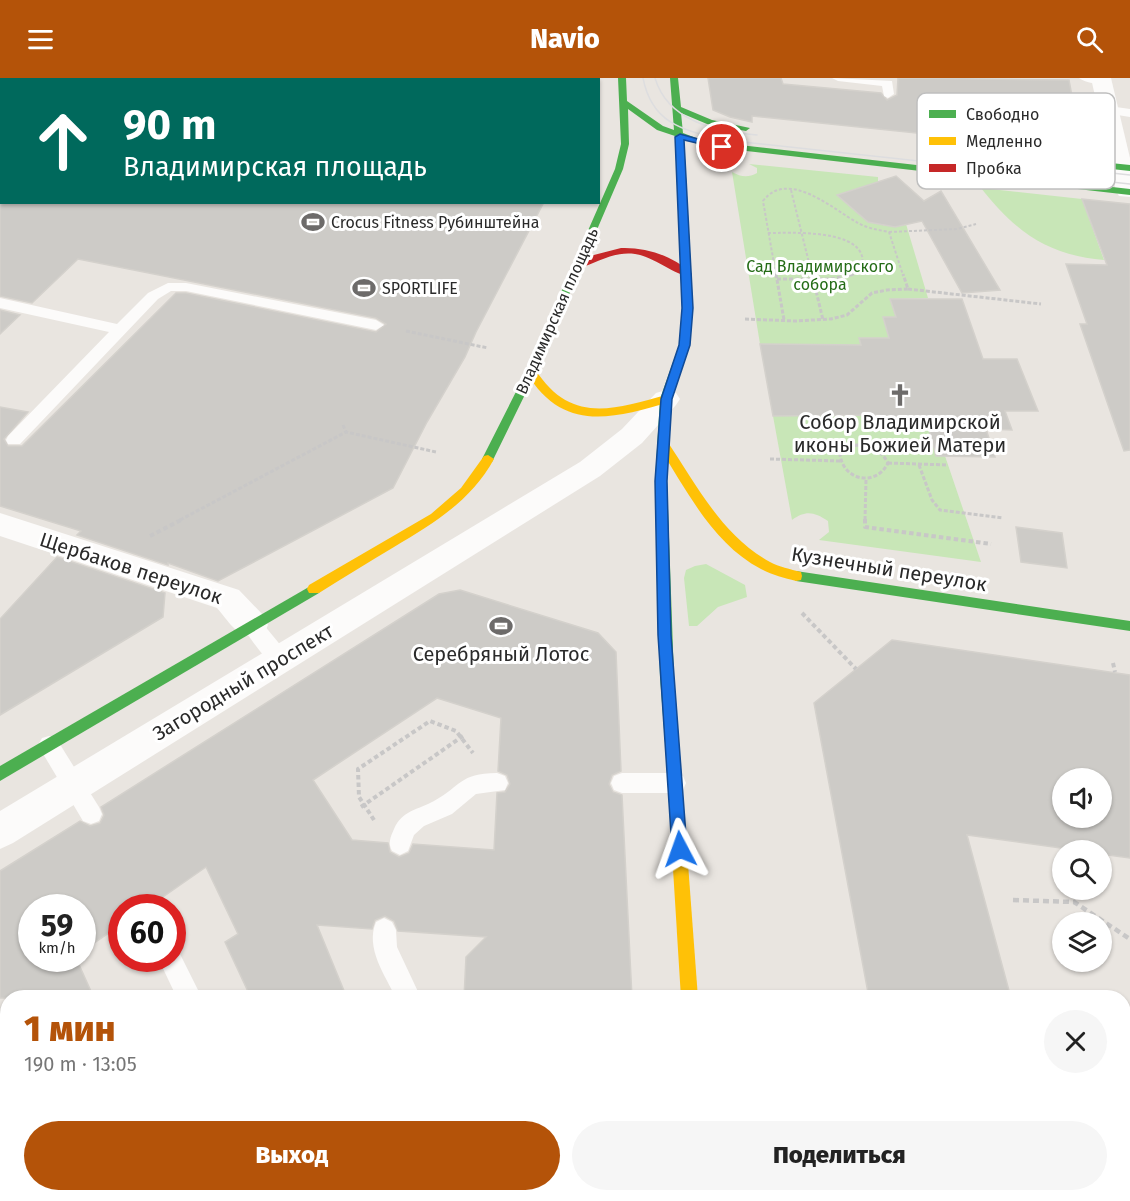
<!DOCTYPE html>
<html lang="ru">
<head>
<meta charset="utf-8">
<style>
	:root { --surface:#fff; --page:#f6f6f6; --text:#222; --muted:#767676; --accent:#b45309 }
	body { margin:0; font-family:"Fira Sans",sans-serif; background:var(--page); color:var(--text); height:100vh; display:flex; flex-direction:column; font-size:22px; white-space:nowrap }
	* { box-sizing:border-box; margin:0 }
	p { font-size:20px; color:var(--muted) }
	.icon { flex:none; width:33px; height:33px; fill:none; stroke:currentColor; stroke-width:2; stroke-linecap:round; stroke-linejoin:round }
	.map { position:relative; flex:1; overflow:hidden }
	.side { position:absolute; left:0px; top:912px; width:1131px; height:212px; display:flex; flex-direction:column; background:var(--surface); border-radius:24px 24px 0 0; box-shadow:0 2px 4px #0004 }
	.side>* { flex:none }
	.banner { position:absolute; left:0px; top:0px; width:600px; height:126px; box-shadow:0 2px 4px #0004; background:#00695c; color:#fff; overflow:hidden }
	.buttons { position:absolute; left:1052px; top:690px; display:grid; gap:12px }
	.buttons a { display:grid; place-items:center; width:60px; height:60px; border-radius:50%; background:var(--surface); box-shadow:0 2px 4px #0004; font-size:30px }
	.speed { position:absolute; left:18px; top:816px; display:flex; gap:12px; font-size:30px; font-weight:700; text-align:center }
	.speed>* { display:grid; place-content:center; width:78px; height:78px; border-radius:50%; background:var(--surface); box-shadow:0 2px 4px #0004; line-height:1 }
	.speed small { font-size:15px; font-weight:400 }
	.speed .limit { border:9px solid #d22; background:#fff; color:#111 }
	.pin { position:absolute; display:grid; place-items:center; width:51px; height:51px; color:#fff; margin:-26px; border:3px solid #fff; border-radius:50%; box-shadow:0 2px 6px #0007 }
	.me { position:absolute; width:66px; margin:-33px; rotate:356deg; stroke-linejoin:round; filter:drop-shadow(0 0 4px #0008) }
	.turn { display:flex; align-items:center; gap:21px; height:126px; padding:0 24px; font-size:27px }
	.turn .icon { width:78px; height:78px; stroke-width:2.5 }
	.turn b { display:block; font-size:42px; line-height:51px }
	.round { display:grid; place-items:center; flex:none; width:63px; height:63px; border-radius:32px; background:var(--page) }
	.overview { display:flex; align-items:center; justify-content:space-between; height:102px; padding:0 24px }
	h1 { font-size:36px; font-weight:800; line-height:45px; color:var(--accent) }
	.action { display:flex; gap:12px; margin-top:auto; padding:12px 24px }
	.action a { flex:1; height:69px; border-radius:36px; background:var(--accent); color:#fff; font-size:24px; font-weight:800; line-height:69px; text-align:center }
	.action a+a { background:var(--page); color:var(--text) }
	header { display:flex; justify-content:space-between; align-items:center; height:78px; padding:0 24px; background:var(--accent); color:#fff; font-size:27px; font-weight:800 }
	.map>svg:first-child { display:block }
	.green { fill:#c8e6b7 }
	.building { fill:#cdcbc7; stroke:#d4d1cc; stroke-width:1.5; fill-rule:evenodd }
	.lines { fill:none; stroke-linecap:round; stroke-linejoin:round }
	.path-far3 { stroke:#c8c7c7; stroke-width:2; stroke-dasharray:3 2; stroke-linecap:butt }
	.path-far2 { stroke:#c8c7c7; stroke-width:3; stroke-dasharray:4 2; stroke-linecap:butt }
	.path-far1 { stroke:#c8c7c7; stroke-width:4; stroke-dasharray:4.5 3; stroke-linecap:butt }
	.path { stroke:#c8c7c7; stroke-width:4.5; stroke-dasharray:6 4; stroke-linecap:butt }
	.lane { fill:#fcfbfa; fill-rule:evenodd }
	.street { fill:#fcfbfa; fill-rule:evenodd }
	.fast { fill:#4caf50; fill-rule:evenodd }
	.slow { fill:#ffc107; fill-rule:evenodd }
	.jam { fill:#c62828; fill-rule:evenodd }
	.tram { stroke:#dddddf; stroke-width:1.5 }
	.route { fill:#1a73e8; stroke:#114b97; stroke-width:1.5 }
	.labels { text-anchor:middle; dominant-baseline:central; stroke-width:6; stroke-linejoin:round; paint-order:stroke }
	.far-poi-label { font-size:16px; fill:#2a2a2a; stroke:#fff; text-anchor:start }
	.far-park-label { font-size:16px; fill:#246c16; stroke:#fff }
	.far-street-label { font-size:16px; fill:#2a2a2a; stroke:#fff }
	.poi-label { font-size:20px; fill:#2a2a2a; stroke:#fff }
	.street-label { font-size:20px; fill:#2a2a2a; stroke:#fff }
	.key { fill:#fff; stroke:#bfbfbf; stroke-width:1.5 }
	.key-label { font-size:16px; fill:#2a2a2a }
</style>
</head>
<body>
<header><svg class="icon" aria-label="menu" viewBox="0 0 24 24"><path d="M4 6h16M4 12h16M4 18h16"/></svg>Navio<svg class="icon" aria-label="search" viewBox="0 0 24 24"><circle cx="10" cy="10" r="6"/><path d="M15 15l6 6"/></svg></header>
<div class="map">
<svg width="1130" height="1123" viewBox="0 0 1130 1123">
	<rect width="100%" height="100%" fill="#e9e5e0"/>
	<!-- green -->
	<g class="green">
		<path d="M 749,86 L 878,99 L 878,104 L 852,112 L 848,127 C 867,143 881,152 906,146 L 928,220 L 891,221 L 896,239 L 883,240 L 889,260 L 859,260 L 862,274 L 804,267 L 760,266 L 732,94 C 741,99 748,100 757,95 L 757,90 Z"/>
		<path d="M 981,110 L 1082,121 L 1104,182 C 1047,177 1016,154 981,110 Z"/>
		<path d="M 878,334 L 883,351 L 929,351 L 936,378 L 945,378 L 981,484 L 819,462 L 829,454 L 828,443 C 814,434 806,432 792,442 L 773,338 Z"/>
		<polygon points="706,486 745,507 747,519 718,529 697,548 689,548 684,500 686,492 695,488"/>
	</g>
	<!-- building -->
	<g class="building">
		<polygon points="708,0 781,0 783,6 881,15 887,22 897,17 898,0 1069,2 1082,72 752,38 752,44 730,39 713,32"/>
		<polygon points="896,98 924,123 941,113 1000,212 962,215 922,143 895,149 868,144 837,117"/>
		<polygon points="1082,121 1130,126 1130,372 1124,373 1080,246 1087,246 1066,186 1107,187"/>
		<polygon points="0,124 544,124 476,254 465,279 427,344 393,410 218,503 168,485 168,487 77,457 81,453 0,428 0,329 28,334 4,361 8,368 22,368 176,215 186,215 376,254 386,246 376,240 78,181 32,225 0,218"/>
		<polygon points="890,221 962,221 983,281 1017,281 1038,333 1005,333 1012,352 986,351 995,379 936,378 929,351 882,351 879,337 773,338 760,266 861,267 859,260 889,260 883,239 896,239"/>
		<polygon points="0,232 20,237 0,256"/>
		<polygon points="1016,449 1062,455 1067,490 1021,484"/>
		<polygon points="57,479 165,515 163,539 0,637 0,541"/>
		<path d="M 460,512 L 598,555 L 616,574 L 621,693 L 612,697 L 609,706 L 613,714 L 622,717 L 632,920 L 464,920 L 466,879 L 486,859 L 398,853 L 394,843 L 385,838 L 375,842 L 372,851 L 317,847 L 347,920 L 251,920 L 225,864 L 238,856 L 206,789 L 147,830 L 122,830 L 122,846 L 82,873 L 82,830 L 32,830 L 32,880 L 76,880 L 94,920 L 0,920 L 0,793 L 80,743 L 90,748 L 100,745 L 104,737 L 101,729 L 439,516 ZM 437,620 L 501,640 L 498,693 L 507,697 L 510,706 L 505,714 L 497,715 L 494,772 L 413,766 L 409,775 L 399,779 L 390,774 L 388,765 L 352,762 L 313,702 Z"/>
		<path d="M 892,562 L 1130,597 L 1130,780 L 1101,776 L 1101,772 L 1075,772 L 967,757 L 1011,920 L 869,920 L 814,625 ZM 1062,700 L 1101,700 L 1101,740 L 1062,740 Z"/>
	</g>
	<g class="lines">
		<!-- path-far3 -->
		<g class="path-far3">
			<polyline points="28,0 36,2"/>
			<polyline points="791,112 812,197"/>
			<polyline points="889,154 957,151 976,146"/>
			<path d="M 768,155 C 790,155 854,151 862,178 C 863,181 862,188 862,192 L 852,197"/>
			<path d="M 776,197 L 763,123 C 788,90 834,132 858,145 C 867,150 878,152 889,154 L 903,197"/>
		</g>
		<!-- path-far2 -->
		<g class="path-far2">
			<polyline points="776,196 784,242"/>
			<polyline points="812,196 823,242"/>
			<polyline points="777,201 831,201 855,196"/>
			<polyline points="908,211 1041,226"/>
			<polyline points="745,241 795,243 831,241 847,237 872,215 887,212 908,211 903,196"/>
			<polyline points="406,253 488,270"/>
			<polyline points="343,347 346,354"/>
			<path d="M 857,367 C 871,368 881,372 888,385 C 876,409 844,403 840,377 L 849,369 Z"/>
			<polyline points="770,381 840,383"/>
			<polyline points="888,385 948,387"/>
			<polyline points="919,387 932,422 940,432 1003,440"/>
			<polyline points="180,442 346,354 436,374"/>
			<polyline points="865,442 866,401"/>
		</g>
		<!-- path-far1 -->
		<g class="path-far1">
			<polyline points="865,441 865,449 991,466"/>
			<polyline points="150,458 183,441"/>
			<polyline points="802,535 856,591"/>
			<polyline points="1113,585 1115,594"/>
			<polyline points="361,729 463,658"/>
			<polyline points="374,742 359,719 358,691 430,643 456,653 473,675"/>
		</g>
		<!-- path -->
		<g class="path">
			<polyline points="1013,822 1074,824 1130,861"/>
			<polyline points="348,1123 350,1116"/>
		</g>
		<!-- lane -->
		<g class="lane">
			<polygon points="116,0 128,0 115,2"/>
			<polygon points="412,0 443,0 444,2 413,2"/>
			<rect x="470" y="0" width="12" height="2"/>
			<polygon points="832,0 892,3 894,16 888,20 884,18 882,8 838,3"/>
			<path d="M 1079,0 L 1106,0 L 1108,2 C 1102,8 1085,5 1079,0 Z"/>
			<rect x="0" y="12" width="2" height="8"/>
			<polygon points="1109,28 1130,31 1130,39 1105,35 1103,32"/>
			<polygon points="950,67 956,71 958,107 951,111 944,107 944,71"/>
			<polygon points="168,205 186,205 376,242 384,247 376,252 186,213 171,213 158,221 20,366 8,366 6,362 8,358 109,254 0,230 0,220 117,246 148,215"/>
			<path d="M 252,539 L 259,541 L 287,575 L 290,581 L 287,587 C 269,593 255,565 245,553 L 242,547 L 245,541 Z"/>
			<polygon points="49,658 56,660 99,729 102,736 99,743 91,746 83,743 42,674 38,667 42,660"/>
			<path d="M 497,695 L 505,698 L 508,705 L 505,712 L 476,716 L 452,736 L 424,748 L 414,757 L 408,773 L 400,777 L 392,773 C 388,765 390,760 394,751 C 402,732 418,732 434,723 C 463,707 458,696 497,695 Z"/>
			<polygon points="622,695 675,695 683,698 686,705 683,712 675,715 622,715 614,712 611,705 614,698"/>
			<path d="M 384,840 L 392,844 L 396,852 L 397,869 L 421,920 L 396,920 C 385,897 365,870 376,844 Z"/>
			<polygon points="172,869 178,872 202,920 177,920 158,880 172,880"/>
			<polygon points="283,1116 316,1116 313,1123 280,1123"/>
			<rect x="397" y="1116" width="28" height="7"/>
		</g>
		<!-- street -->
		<g class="street">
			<polygon points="1091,0 1111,0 1130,80 1130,119 1119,118 1116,113"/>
			<polygon points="666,312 676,315 680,321 676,327 642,365 600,398 13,765 0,771 0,733 580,384 622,351 656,315"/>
			<path d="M 0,435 L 239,512 L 264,538 L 268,547 L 264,556 C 239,564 231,546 217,530 L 0,458 Z"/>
		</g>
		<!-- fast -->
		<g class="fast">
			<polygon points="618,0 626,0 627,23 663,48 674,52 670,0 678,0 681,29 712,42 750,50 746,53 707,46 681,35 683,55 704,63 1130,111 1130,117 703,68 684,61 693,230 689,267 672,321 667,403 674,599 680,678 678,683 673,685 668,683 666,678 660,599 655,403 660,321 679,267 683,230 675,58 657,52 628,31 629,66 623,91 536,294 492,384 484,384 482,381 526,294 615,91 621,66"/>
			<polygon points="938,67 1130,87 1130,93 935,72 935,68"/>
			<polygon points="796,493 1130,543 1130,553 796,503 790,498"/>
			<polygon points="314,506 321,511 319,515 0,703 0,688"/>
		</g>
		<!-- slow -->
		<g class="slow">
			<path d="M 531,290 L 535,291 C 570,346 612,332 666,317 L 672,321 L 670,324 C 611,341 563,355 526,294 Z"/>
			<path d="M 663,362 L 667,363 C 696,406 722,458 770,484 C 779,489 790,491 801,494 L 802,498 L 801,502 L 796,503 C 784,500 772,497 761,491 C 713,466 687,413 659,369 L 657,366 L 659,363 Z"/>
			<path d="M 488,377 L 494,381 C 471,423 434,445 394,469 C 369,484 344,499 319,515 L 309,515 L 307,511 L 309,507 L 431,436 L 461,410 L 484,378 Z"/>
			<polygon points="673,671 678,673 680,678 698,920 681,920 666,678 668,673"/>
			<polygon points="696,1116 714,1116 715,1123 695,1123"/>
		</g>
		<!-- jam -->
		<path class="jam" d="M 621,170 C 646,169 674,178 692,196 L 691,198 C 679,200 653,178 635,176 C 613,173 597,185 577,191 L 572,188 L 590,178 Z"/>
		<!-- tram -->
		<g class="tram">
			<path d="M 643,0 C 652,46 683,52 724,62 L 1130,106"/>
			<path d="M 655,0 C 668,44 716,53 757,57"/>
			<polyline points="972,80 1130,97"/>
		</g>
	</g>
	<!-- route -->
	<polygon class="route" points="680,56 727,69 722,71 684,62 693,230 690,267 672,321 667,403 671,557 687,771 685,777 680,779 674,777 672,771 658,557 655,403 661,321 679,267 682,230 675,59"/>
	<!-- icons -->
	<defs>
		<g id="stadium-bare" transform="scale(1.8)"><path d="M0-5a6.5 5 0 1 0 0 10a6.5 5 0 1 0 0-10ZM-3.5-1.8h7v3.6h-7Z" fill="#6d6b6a" stroke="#fff" stroke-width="2.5" paint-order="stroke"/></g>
		<g id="church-bare" transform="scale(1.8)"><path d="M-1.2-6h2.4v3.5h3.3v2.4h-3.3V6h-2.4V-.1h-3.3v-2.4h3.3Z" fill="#6d6b6a" stroke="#fff" stroke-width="2.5" paint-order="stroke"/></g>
	</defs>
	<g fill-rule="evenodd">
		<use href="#stadium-bare" x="313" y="144"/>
		<use href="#stadium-bare" x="364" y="210"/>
		<use href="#church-bare" x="900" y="317"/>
		<use href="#stadium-bare" x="501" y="548"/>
	</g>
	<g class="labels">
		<!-- far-poi labels -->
		<g class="far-poi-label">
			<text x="331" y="144">Crocus Fitness Рубинштейна</text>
			<text x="382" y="210">SPORTLIFE</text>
		</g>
		<!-- far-park labels -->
		<g class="far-park-label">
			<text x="820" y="188">Сад Владимирского<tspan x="820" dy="18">собора</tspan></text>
		</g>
		<!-- far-street labels -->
		<g class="far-street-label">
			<text transform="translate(557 233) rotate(-66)">Владимирская площадь</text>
		</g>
		<!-- poi labels -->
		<g class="poi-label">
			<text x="900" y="344">Собор Владимирской<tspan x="900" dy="23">иконы Божией Матери</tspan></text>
			<text x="501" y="576">Серебряный Лотос</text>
		</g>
		<!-- street labels -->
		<g class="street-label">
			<text transform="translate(131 490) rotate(18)">Щербаков переулок</text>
			<text transform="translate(889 491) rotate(9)">Кузнечный переулок</text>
			<text transform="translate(243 604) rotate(-31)">Загородный проспект</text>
		</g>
	</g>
	<!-- legend -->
	<rect x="917" y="15" width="198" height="96" rx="9" class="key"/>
	<rect x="929" y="32" width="27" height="8" fill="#4caf50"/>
	<rect x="929" y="59" width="27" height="8" fill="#ffc107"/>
	<rect x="929" y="86" width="27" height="8" fill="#c62828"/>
	<g class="key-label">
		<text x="966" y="42">Свободно</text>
		<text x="966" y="69">Медленно</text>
		<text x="966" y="96">Пробка</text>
	</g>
</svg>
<div class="buttons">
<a><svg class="icon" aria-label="sound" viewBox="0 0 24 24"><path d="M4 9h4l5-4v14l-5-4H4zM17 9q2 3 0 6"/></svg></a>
<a><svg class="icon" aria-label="search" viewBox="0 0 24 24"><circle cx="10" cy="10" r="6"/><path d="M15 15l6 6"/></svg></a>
<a><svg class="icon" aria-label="layers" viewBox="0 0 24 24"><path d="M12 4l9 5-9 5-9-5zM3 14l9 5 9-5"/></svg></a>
</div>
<div class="speed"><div>59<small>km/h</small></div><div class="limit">60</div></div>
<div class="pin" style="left:722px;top:69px;background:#d93025"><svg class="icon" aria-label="arrive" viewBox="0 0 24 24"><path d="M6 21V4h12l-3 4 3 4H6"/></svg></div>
<svg class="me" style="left:680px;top:771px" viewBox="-20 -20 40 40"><path d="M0-17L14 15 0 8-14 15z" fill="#1a73e8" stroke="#fff" stroke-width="4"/></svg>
<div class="banner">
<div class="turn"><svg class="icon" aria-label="ahead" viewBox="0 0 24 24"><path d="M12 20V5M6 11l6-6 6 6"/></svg><div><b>90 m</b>Владимирская площадь</div></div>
</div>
<section class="side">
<div class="overview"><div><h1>1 мин</h1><p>190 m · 13:05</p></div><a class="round"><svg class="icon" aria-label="close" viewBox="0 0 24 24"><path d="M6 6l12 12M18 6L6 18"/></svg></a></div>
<div class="action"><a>Выход</a><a>Поделиться</a></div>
</section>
</div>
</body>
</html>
